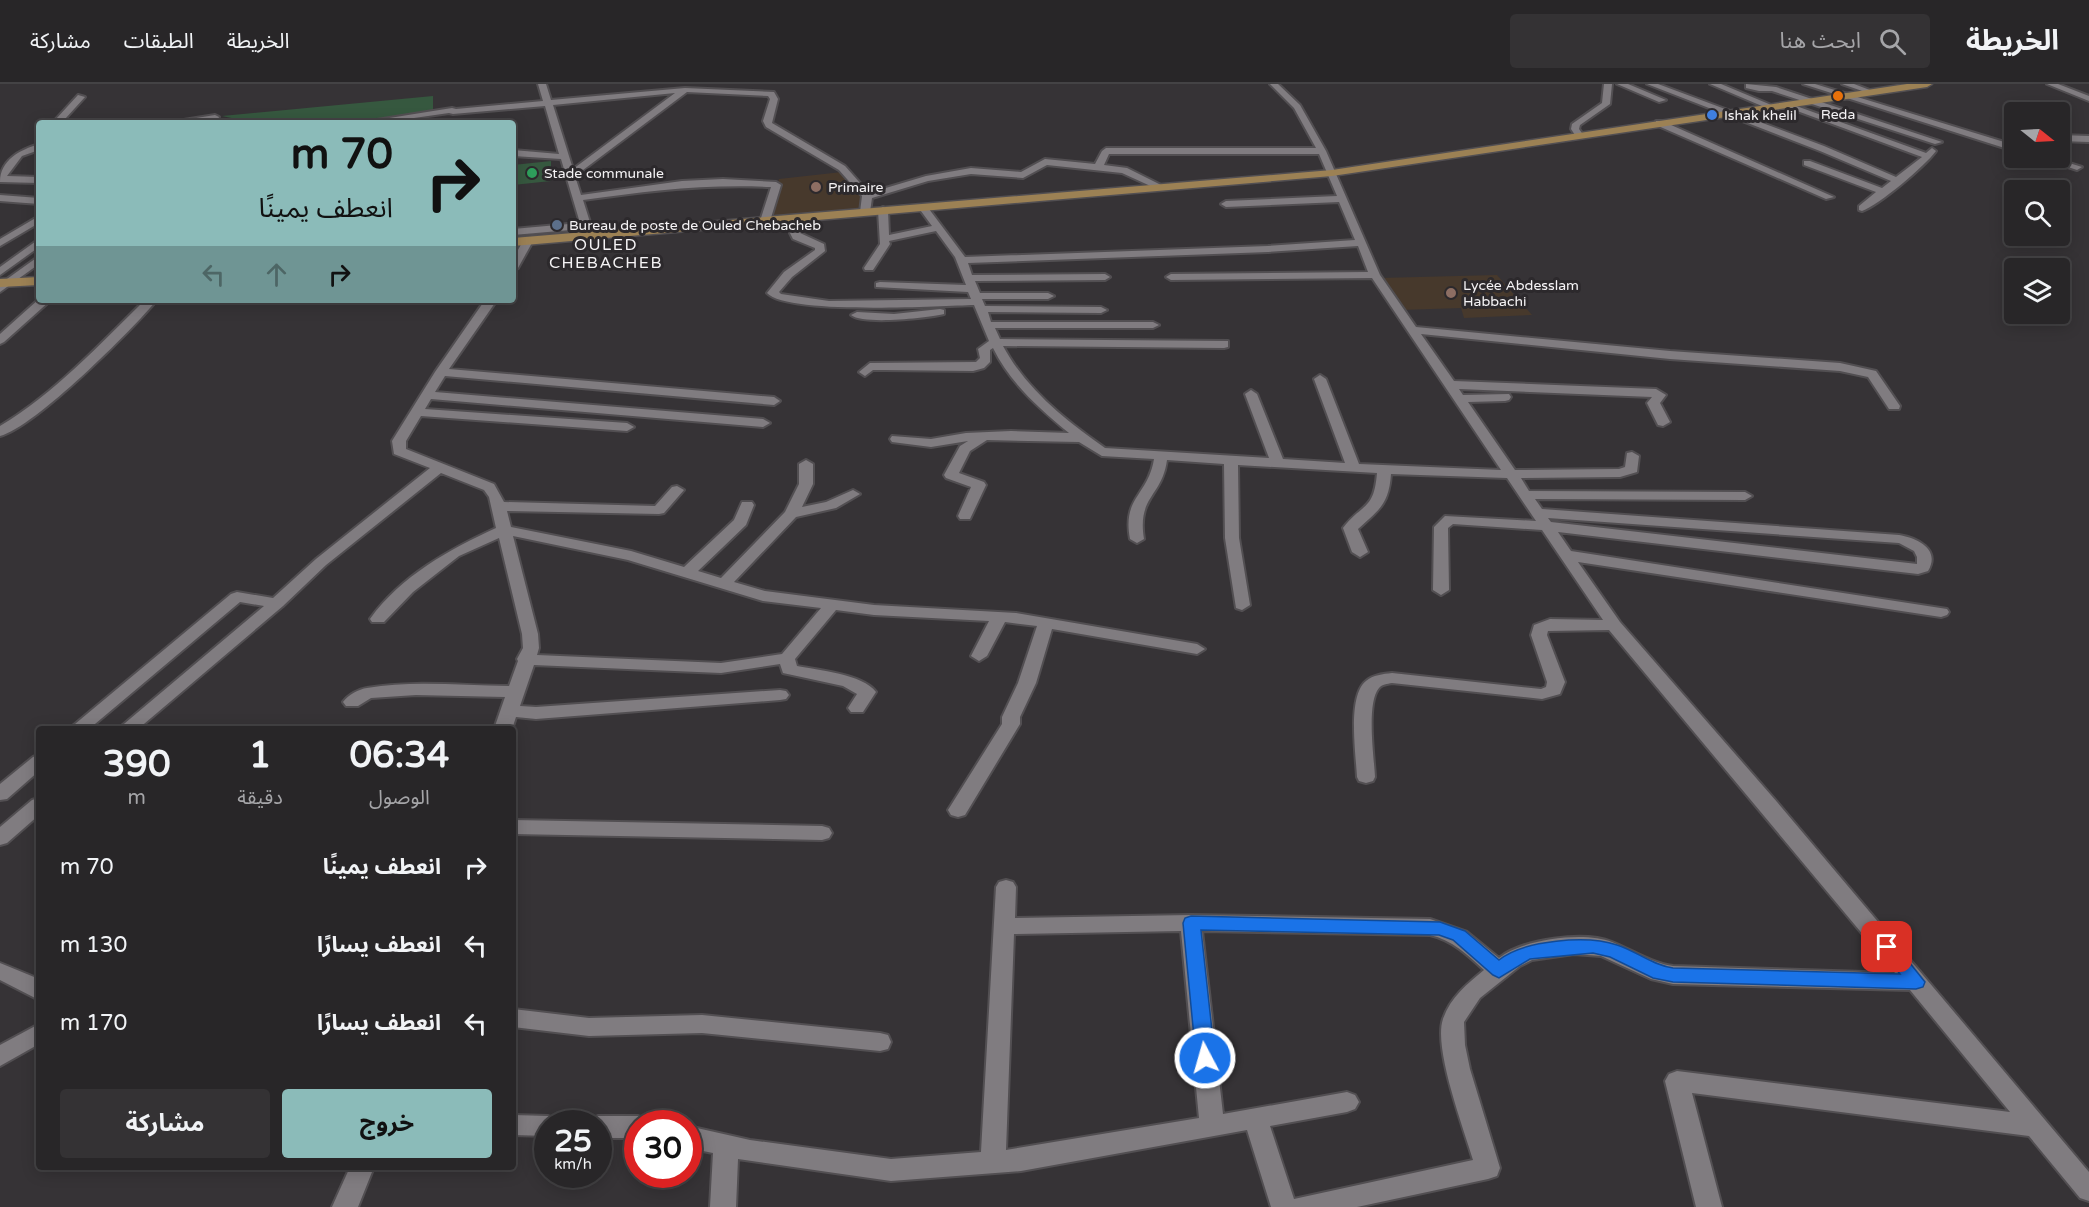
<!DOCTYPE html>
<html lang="ar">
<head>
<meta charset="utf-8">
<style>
	:root { --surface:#282628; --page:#343234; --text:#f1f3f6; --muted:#a5a5a8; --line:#444345; --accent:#8bbbb9 }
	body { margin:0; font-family:"Varela Round","Noto Sans Arabic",sans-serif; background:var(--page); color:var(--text); direction:rtl; height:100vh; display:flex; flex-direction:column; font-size:22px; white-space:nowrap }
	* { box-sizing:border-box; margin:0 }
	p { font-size:20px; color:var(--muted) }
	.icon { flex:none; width:33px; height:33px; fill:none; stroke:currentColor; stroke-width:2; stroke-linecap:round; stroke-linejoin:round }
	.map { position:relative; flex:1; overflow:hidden; direction:ltr }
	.panel { position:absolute; left:36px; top:642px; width:480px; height:444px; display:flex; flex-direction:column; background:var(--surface); border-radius:6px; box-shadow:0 3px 15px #0003,0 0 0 2px var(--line); direction:rtl }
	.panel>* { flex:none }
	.top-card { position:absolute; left:36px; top:36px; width:480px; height:183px; border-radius:6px; box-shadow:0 3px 15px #0003,0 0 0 2px var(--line); direction:rtl; background:#8bbbb9; color:#111; overflow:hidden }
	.needle { width:39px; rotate:108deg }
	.fabs { position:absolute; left:2004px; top:18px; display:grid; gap:12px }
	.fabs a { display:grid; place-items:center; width:66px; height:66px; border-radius:6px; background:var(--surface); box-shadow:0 3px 15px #0003,0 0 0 2px var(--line); font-size:30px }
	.speed { position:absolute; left:534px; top:1026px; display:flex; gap:12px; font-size:30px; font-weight:700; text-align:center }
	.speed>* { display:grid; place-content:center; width:78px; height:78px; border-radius:50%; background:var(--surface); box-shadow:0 3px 15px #0003,0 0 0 2px var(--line); line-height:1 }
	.speed small { font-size:15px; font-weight:400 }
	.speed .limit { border:9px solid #d22; background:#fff; color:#111 }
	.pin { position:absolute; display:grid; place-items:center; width:51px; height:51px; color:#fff; margin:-26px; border-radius:12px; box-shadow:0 3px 9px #0006 }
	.me { position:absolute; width:66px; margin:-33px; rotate:354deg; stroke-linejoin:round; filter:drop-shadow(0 0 4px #0008) }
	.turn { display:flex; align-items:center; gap:21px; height:126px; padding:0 24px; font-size:27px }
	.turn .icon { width:78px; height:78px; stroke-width:2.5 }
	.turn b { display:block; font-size:42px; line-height:51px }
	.lanes { display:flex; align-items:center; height:57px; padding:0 24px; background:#0003; justify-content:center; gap:30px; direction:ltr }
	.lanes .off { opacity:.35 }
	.eta { display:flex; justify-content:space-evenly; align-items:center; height:102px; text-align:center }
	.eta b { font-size:36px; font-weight:700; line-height:42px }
	.primary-button { display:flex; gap:12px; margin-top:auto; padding:12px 24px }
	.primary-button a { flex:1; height:69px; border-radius:6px; background:var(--accent); color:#111; font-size:24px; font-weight:700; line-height:69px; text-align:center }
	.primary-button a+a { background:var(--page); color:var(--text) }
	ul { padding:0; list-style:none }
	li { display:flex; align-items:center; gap:18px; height:78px; padding:0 24px }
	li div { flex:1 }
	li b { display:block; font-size:22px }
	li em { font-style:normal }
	header { display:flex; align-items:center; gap:36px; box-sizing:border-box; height:84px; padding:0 30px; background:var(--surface); border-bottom:2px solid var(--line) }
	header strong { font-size:28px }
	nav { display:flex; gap:33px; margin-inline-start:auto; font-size:21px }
	.search { width:420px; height:54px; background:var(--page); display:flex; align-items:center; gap:15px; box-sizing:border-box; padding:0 21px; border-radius:6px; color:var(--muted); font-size:22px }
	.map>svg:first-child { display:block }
	.education { fill:#47392c }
	.green { fill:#36583f }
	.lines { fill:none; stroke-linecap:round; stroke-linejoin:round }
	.minor-casing { stroke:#524f52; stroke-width:4 }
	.major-casing { stroke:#524f52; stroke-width:3 }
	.minor { fill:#807c80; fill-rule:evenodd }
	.major { fill:#9c8154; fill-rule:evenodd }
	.route { fill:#1a73e8; stroke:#114b97; stroke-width:1.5 }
	.food-dot { fill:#e8710a; stroke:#2c292c; stroke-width:2 }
	.shop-dot { fill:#3f7fe0; stroke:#2c292c; stroke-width:2 }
	.leisure-dot { fill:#2e9e5b; stroke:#2c292c; stroke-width:2 }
	.education-dot { fill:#8d6e63; stroke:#2c292c; stroke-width:2 }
	.service-dot { fill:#5c6f8a; stroke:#2c292c; stroke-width:2 }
	.labels { text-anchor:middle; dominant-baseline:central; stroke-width:6; stroke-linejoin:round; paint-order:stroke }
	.far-poi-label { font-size:14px; fill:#f5f3f5; stroke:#2c292c; text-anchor:start }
	.far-quarter-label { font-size:16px; letter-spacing:1.5px; fill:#f5f3f5; stroke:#2c292c }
</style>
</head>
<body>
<header>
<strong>الخريطة</strong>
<div class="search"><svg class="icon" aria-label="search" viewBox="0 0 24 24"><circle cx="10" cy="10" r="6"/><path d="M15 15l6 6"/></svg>ابحث هنا</div>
<nav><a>الخريطة</a><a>الطبقات</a><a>مشاركة</a></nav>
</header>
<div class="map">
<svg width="2089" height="1123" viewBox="0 0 2089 1123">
	<rect width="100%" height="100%" fill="#363336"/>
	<!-- education -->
	<g class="education">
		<polygon points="842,88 867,112 857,125 768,133 779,95"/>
		<polygon points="1497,191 1532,231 1464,234 1461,224 1401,226 1380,194"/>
	</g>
	<!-- green -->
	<g class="green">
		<polygon points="433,12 433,30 423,31 416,39 255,39 222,32"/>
		<polygon points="551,77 551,97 513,101 513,81"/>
	</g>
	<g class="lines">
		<!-- minor casing -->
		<g class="minor-casing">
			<g id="minor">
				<path d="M 538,0 L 546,0 L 551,16 L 685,4 L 774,8 L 778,15 L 772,39 L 845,82 L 869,109 L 926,92 L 971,84 L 1021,88 L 1045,75 L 1095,80 L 1102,67 L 1106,64 L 1316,64 L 1294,24 L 1270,0 L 1278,0 L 1300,21 L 1326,67 L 1380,191 L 1416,243 L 1670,267 L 1840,279 L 1876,287 L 1900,322 L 1899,325 L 1889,325 L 1868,293 L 1840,287 L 1670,275 L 1421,250 L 1454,297 L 1656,305 L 1666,311 L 1660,319 L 1670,338 L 1663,342 L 1658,341 L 1647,319 L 1652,313 L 1459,305 L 1463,311 L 1509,310 L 1511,313 L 1509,316 L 1505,317 L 1468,318 L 1515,386 L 1619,385 L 1625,383 L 1627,369 L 1632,368 L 1639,372 L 1637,388 L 1620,393 L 1521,394 L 1529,407 L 1745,408 L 1752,412 L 1745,416 L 1535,415 L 1542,425 L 1899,451 C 1917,454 1941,465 1928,487 L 1918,490 L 1558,448 L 1571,467 L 1947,525 L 1949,528 L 1947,531 L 1941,533 L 1578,478 L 1620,538 L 1777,718 L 2089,1088 L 2089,1117 L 2080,1114 L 2029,1052 L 1692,1009 L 1722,1123 L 1696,1123 L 1665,997 L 1669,990 L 1677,987 L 2010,1028 L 1910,906 L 1673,900 L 1651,895 L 1601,872 L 1574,870 L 1532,876 L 1520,882 L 1480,914 L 1464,938 L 1465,961 L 1470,985 L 1500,1084 L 1497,1092 L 1488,1095 L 1357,1123 L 1271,1123 L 1247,1046 L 1021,1087 L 891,1097 L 738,1075 L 736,1123 L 710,1123 L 713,1069 L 688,1064 L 688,1042 L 750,1056 L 891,1075 L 981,1068 L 996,803 L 999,798 L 1006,796 L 1013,798 L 1016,803 L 1015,834 L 1191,831 L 1430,835 L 1467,848 L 1499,874 C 1523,855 1584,847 1612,858 C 1632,866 1651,879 1673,882 L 1895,889 L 1609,546 L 1548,547 L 1547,551 L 1565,598 L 1560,610 L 1542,615 L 1392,599 C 1387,600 1382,600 1379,604 C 1366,619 1374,673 1375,693 L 1373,697 L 1366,699 L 1359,697 L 1357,693 C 1356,671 1347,612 1366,597 C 1373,591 1383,590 1392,589 L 1541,605 L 1546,603 L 1547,598 L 1531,551 L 1534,541 L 1550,535 L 1603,536 L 1542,446 L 1453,440 L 1448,444 L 1449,506 L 1441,511 L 1433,506 L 1434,443 L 1445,432 L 1536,437 L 1507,394 L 1391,390 C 1389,420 1379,426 1358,445 L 1368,468 L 1360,473 L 1352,468 L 1343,444 C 1362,419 1374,427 1377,389 L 1238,381 L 1239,454 L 1250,521 L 1242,526 L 1236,524 L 1225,454 L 1224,380 L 1167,376 C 1162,413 1137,412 1144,455 L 1137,459 L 1130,455 C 1122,413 1148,412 1154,375 L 1102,372 L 1079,358 L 987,356 L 970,367 L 959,389 L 984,398 L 986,401 L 970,435 L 960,435 L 958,432 L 971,403 L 946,394 L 944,391 L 960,362 L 968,357 L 931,363 L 892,358 L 890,355 L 892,352 L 931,355 L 966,349 L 1011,347 L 1069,349 C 1039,324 1011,300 993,264 L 990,266 L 990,278 L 984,284 L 973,287 L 884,286 L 873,286 L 865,292 L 859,288 L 870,279 L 976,278 L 980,274 L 978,265 L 989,257 L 974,221 C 938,222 787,231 767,209 L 784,188 L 815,166 L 815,164 L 793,155 L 790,149 L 806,131 L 809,130 L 814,133 L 800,149 L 824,160 L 825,167 L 792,193 L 779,208 L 781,210 L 829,217 L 971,215 L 968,208 L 876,203 L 876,199 L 880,198 L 966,201 L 955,173 L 936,147 L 889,157 L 890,160 L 873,186 L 865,186 L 864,184 L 880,160 L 878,126 L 883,123 L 888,126 L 889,151 L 932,142 L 918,123 L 926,121 L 965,173 L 1268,162 L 1355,156 L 1339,118 L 1226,123 L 1221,120 L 1226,117 L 1337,112 L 1319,70 L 1109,70 L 1104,81 L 1127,84 L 1165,103 L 1157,105 L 1122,89 L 1047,81 L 1023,94 L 971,90 L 928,97 L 872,114 L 870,128 L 865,131 L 860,128 L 862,112 L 839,86 L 766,43 L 763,37 L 770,15 L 768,12 L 687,8 L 575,92 L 581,111 L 682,97 L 723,95 L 776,98 L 781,101 L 770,137 L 765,140 L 760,137 L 771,103 C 703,100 649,107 583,116 L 594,151 L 589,154 L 585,153 L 582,145 L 513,151 L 513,145 L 580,139 L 561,75 L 513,72 L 513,66 L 559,70 L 545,22 L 453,30 L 449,29 L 379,39 L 358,39 L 452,24 L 456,25 L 543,17 ZM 675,9 L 573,85 L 553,21 ZM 1358,162 L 1368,188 L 1171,190 L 1166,193 L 1171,196 L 1372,194 L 1501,386 L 1359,380 L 1326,295 L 1320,291 L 1314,295 L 1345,379 L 1283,375 L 1257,310 L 1251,306 L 1245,310 L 1269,374 L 1105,364 C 1066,337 1026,305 1003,262 L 1224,264 L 1228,263 L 1228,257 L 1000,255 L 995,244 L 1153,244 L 1159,241 L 1153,238 L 991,238 L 988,228 L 1101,229 L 1107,226 L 1101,223 L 985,222 L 982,215 L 1048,215 L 1054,212 L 1048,209 L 980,209 L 975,197 L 1105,196 L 1110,193 L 1105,190 L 972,191 L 968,179 L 1268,168 ZM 1548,434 L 1899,459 L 1914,467 L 1917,473 L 1917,480 L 1551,438 ZM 1181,847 L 1199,1034 L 1006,1066 L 1014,850 ZM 1202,847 L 1430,851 C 1452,856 1468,871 1484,886 C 1467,900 1450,914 1443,935 C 1433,964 1464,1045 1473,1076 L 1294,1115 L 1270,1042 L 1347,1028 L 1355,1025 L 1359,1018 L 1355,1011 L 1347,1008 L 1223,1030 Z"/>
				<polygon points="1604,0 1612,0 1610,20 1580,41 1579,45 1584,52 1577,54 1571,45 1572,40 1602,19"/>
				<polygon points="1617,0 1628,0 1666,16 1659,18"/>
				<path d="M 1647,0 L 1658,0 L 1824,62 L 1896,93 L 1922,73 L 1781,21 L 1788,19 L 1926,69 L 1932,64 L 1936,67 C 1925,82 1879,121 1862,127 L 1859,126 L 1859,122 L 1876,108 L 1804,81 L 1804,77 L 1810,77 L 1882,104 L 1891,97 L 1820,67 Z"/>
				<polygon points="1710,0 1721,0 1776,23 1769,25"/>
				<polygon points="1746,0 1776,3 1942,58 1935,60 1772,7 1759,7 1746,4"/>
				<polygon points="1803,0 1815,0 2014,61 2014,67"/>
				<polygon points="1842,0 1854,0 1875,8 1871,10"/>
				<polygon points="2047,0 2058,0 2089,12 2089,17"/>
				<polygon points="78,11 85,13 65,35 68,39 59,39 56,35"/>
				<polygon points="215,31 219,33 218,35 188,39 165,39"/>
				<polygon points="1656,37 1662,37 1834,113 1826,115 1656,41"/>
				<polygon points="2060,51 2089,52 2089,58 2060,57"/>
				<path d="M 39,60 L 39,66 L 22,72 L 7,92 L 39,93 L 39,99 L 0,98 C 0,76 20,66 39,60 Z"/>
				<polygon points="2041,74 2053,74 2082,83 2077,86"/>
				<polygon points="0,111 39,114 39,120 0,117"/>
				<polygon points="39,132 39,139 0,162 0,155"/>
				<polygon points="39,155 39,163 0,191 0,183"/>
				<polygon points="524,155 533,157 518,184 513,187 513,175"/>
				<polygon points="39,172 39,180 0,208 0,200"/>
				<polygon points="39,215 51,216 4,258 0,260 0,250"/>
				<path d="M 145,216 L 157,216 C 132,246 35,343 0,352 L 0,342 C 55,309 99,261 145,216 Z"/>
				<path d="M 485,216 L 497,216 L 449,285 L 774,313 L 780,317 L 774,321 L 445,292 L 435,308 L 763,335 L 770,339 L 763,343 L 431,315 L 425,325 L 627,339 L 634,343 L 627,347 L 421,332 L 406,357 L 406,365 L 494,400 L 504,418 L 655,422 L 672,403 L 677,402 L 684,406 L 664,429 L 659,430 L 507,427 L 511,443 L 631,467 L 684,483 L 734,436 L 742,418 L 752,418 L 754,421 L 746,441 L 698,487 L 721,494 L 785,428 L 799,400 L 799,380 L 806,376 L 813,380 L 813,400 L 802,423 L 826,418 L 853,406 L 860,410 L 836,424 L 796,433 L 734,498 L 765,507 L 874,521 L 1016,529 L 1197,560 L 1205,565 L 1197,570 L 1052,545 L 1036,599 L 1020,633 L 1020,640 L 965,731 L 958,733 L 951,731 L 948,726 L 1002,640 L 1002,633 L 1018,599 L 1037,542 L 1005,538 L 987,572 L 979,577 L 971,572 L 989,537 L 874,531 L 836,526 L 795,575 L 797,582 C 817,586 863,590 876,608 L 863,628 L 851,628 L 848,624 L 857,610 L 843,602 L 783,589 L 780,580 L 721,589 L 534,581 L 520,622 L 536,623 L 780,606 L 786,607 L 789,611 L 786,615 L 780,616 L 536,635 L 516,633 L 512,645 L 494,645 L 505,613 L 416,611 L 371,614 L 358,622 L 346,622 L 343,618 C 348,611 359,605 367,604 C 413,596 463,602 509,602 L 518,577 L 517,575 L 523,564 L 522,550 L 499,454 L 459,472 L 413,508 L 384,538 L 372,538 L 370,535 C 401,492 450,465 496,444 L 489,413 L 484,406 L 441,389 L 326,481 L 283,522 L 138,645 L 118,645 L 264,522 L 240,518 L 89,645 L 69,645 L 231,510 L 237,508 L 273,514 L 316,475 L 430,384 L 394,370 L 392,357 L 435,288 ZM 513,452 L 628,476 L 763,517 L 821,524 L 782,570 L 721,579 L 537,571 L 539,564 L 538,550 Z"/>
				<path d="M 940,225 L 944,226 L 944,230 C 927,234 863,241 851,231 L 857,228 L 894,230 Z"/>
				<polygon points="39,671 39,687 7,715 0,716 0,700 33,673"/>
				<polygon points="39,714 39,731 7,759 0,761 0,743 32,716"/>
				<polygon points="513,736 822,742 829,744 832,749 829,754 822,756 513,750"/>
				<polygon points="0,879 39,895 39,916 0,896"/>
				<polygon points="513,925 589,934 702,931 880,949 888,951 891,958 888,965 880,967 702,949 589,952 513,943"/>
				<polygon points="39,940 39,960 0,982 0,961"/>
				<polygon points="513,1031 548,1032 556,1035 559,1040 548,1040 548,1052 513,1051"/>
				<polygon points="598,1032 638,1032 646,1036 648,1040 638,1040 638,1054 598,1054 598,1040 588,1040 590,1036"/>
				<polygon points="350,1083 374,1083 358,1123 332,1123"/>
			</g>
		</g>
		<!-- major casing -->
		<g class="major-casing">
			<g id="major">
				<polygon points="1907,0 1932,0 1927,3 1332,92 513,162 513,154 1332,86"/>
				<polygon points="39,193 39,201 0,203 0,195"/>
			</g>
		</g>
		<!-- minor -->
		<use href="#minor" class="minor"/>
		<!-- major -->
		<use href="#major" class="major"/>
	</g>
	<!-- route -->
	<path class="route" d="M 1191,832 L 1440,838 L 1465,847 L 1499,876 C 1524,856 1587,851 1617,861 C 1636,867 1652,881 1673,884 L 1900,890 L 1878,863 L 1881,858 L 1887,856 L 1893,858 L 1925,898 L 1923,903 L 1916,905 L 1673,898 L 1653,894 L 1610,873 L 1593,869 L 1530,875 L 1499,894 L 1493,891 L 1453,856 L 1439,851 L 1201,846 L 1215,974 L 1212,980 L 1205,982 L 1199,980 L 1196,974 L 1183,839 L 1185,834 Z"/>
	<!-- markers -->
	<circle class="food-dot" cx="1838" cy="12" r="6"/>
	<circle class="shop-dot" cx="1712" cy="31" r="6"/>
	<circle class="leisure-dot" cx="532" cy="89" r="6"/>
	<g class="education-dot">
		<circle cx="816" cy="103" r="6"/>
		<circle cx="1451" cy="209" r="6"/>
	</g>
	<circle class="service-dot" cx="557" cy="141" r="6"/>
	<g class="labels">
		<!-- far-poi labels -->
		<g class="far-poi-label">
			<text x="1838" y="30" text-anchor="middle">Reda</text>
			<text x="1724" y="31">Ishak khelil</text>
			<text x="544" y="89">Stade communale</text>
			<text x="828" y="103">Primaire</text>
			<text x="569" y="141">Bureau de poste de Ouled Chebacheb</text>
			<text x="1463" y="201">Lycée Abdesslam<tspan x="1463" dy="16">Habbachi</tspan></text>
		</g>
		<!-- far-quarter labels -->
		<g class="far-quarter-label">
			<text x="606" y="161">OULED<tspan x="606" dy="18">CHEBACHEB</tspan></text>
		</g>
	</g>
</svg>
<div class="fabs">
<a><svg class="needle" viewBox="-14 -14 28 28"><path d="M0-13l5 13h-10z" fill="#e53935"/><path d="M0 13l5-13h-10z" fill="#a5a5a8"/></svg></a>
<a><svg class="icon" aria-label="search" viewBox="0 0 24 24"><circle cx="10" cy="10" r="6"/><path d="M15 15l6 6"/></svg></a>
<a><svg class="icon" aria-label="layers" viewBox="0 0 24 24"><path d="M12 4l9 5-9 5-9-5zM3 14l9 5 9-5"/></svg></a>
</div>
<div class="speed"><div>25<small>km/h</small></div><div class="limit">30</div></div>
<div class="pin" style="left:1887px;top:863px;background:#d93025"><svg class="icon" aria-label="arrive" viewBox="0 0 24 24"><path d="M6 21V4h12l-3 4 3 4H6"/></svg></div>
<svg class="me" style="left:1205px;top:974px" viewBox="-20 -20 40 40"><circle r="17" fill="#1a73e8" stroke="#fff" stroke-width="3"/><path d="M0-11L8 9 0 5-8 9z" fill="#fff"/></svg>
<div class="top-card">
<div class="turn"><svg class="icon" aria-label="right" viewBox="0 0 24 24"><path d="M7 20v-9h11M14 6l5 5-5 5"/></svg><div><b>70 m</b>انعطف يمينًا</div></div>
<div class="lanes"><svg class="icon off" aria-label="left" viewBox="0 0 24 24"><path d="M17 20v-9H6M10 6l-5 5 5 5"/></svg><svg class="icon off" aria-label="ahead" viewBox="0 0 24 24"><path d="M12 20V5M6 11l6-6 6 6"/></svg><svg class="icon" aria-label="right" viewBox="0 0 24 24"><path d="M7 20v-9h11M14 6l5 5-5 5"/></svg></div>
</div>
<section class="panel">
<div class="eta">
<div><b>06:34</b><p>الوصول</p></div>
<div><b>1</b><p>دقيقة</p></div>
<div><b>390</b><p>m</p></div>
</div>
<ul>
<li><svg class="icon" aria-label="right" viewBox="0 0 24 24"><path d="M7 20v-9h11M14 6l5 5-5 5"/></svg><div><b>انعطف يمينًا</b></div><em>70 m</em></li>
<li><svg class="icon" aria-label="left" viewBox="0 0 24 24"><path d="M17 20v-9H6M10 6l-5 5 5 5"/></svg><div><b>انعطف يسارًا</b></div><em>130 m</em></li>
<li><svg class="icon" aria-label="left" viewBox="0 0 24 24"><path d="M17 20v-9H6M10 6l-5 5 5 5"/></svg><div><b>انعطف يسارًا</b></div><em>170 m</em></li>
</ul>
<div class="primary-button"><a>خروج</a><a>مشاركة</a></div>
</section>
</div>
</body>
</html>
